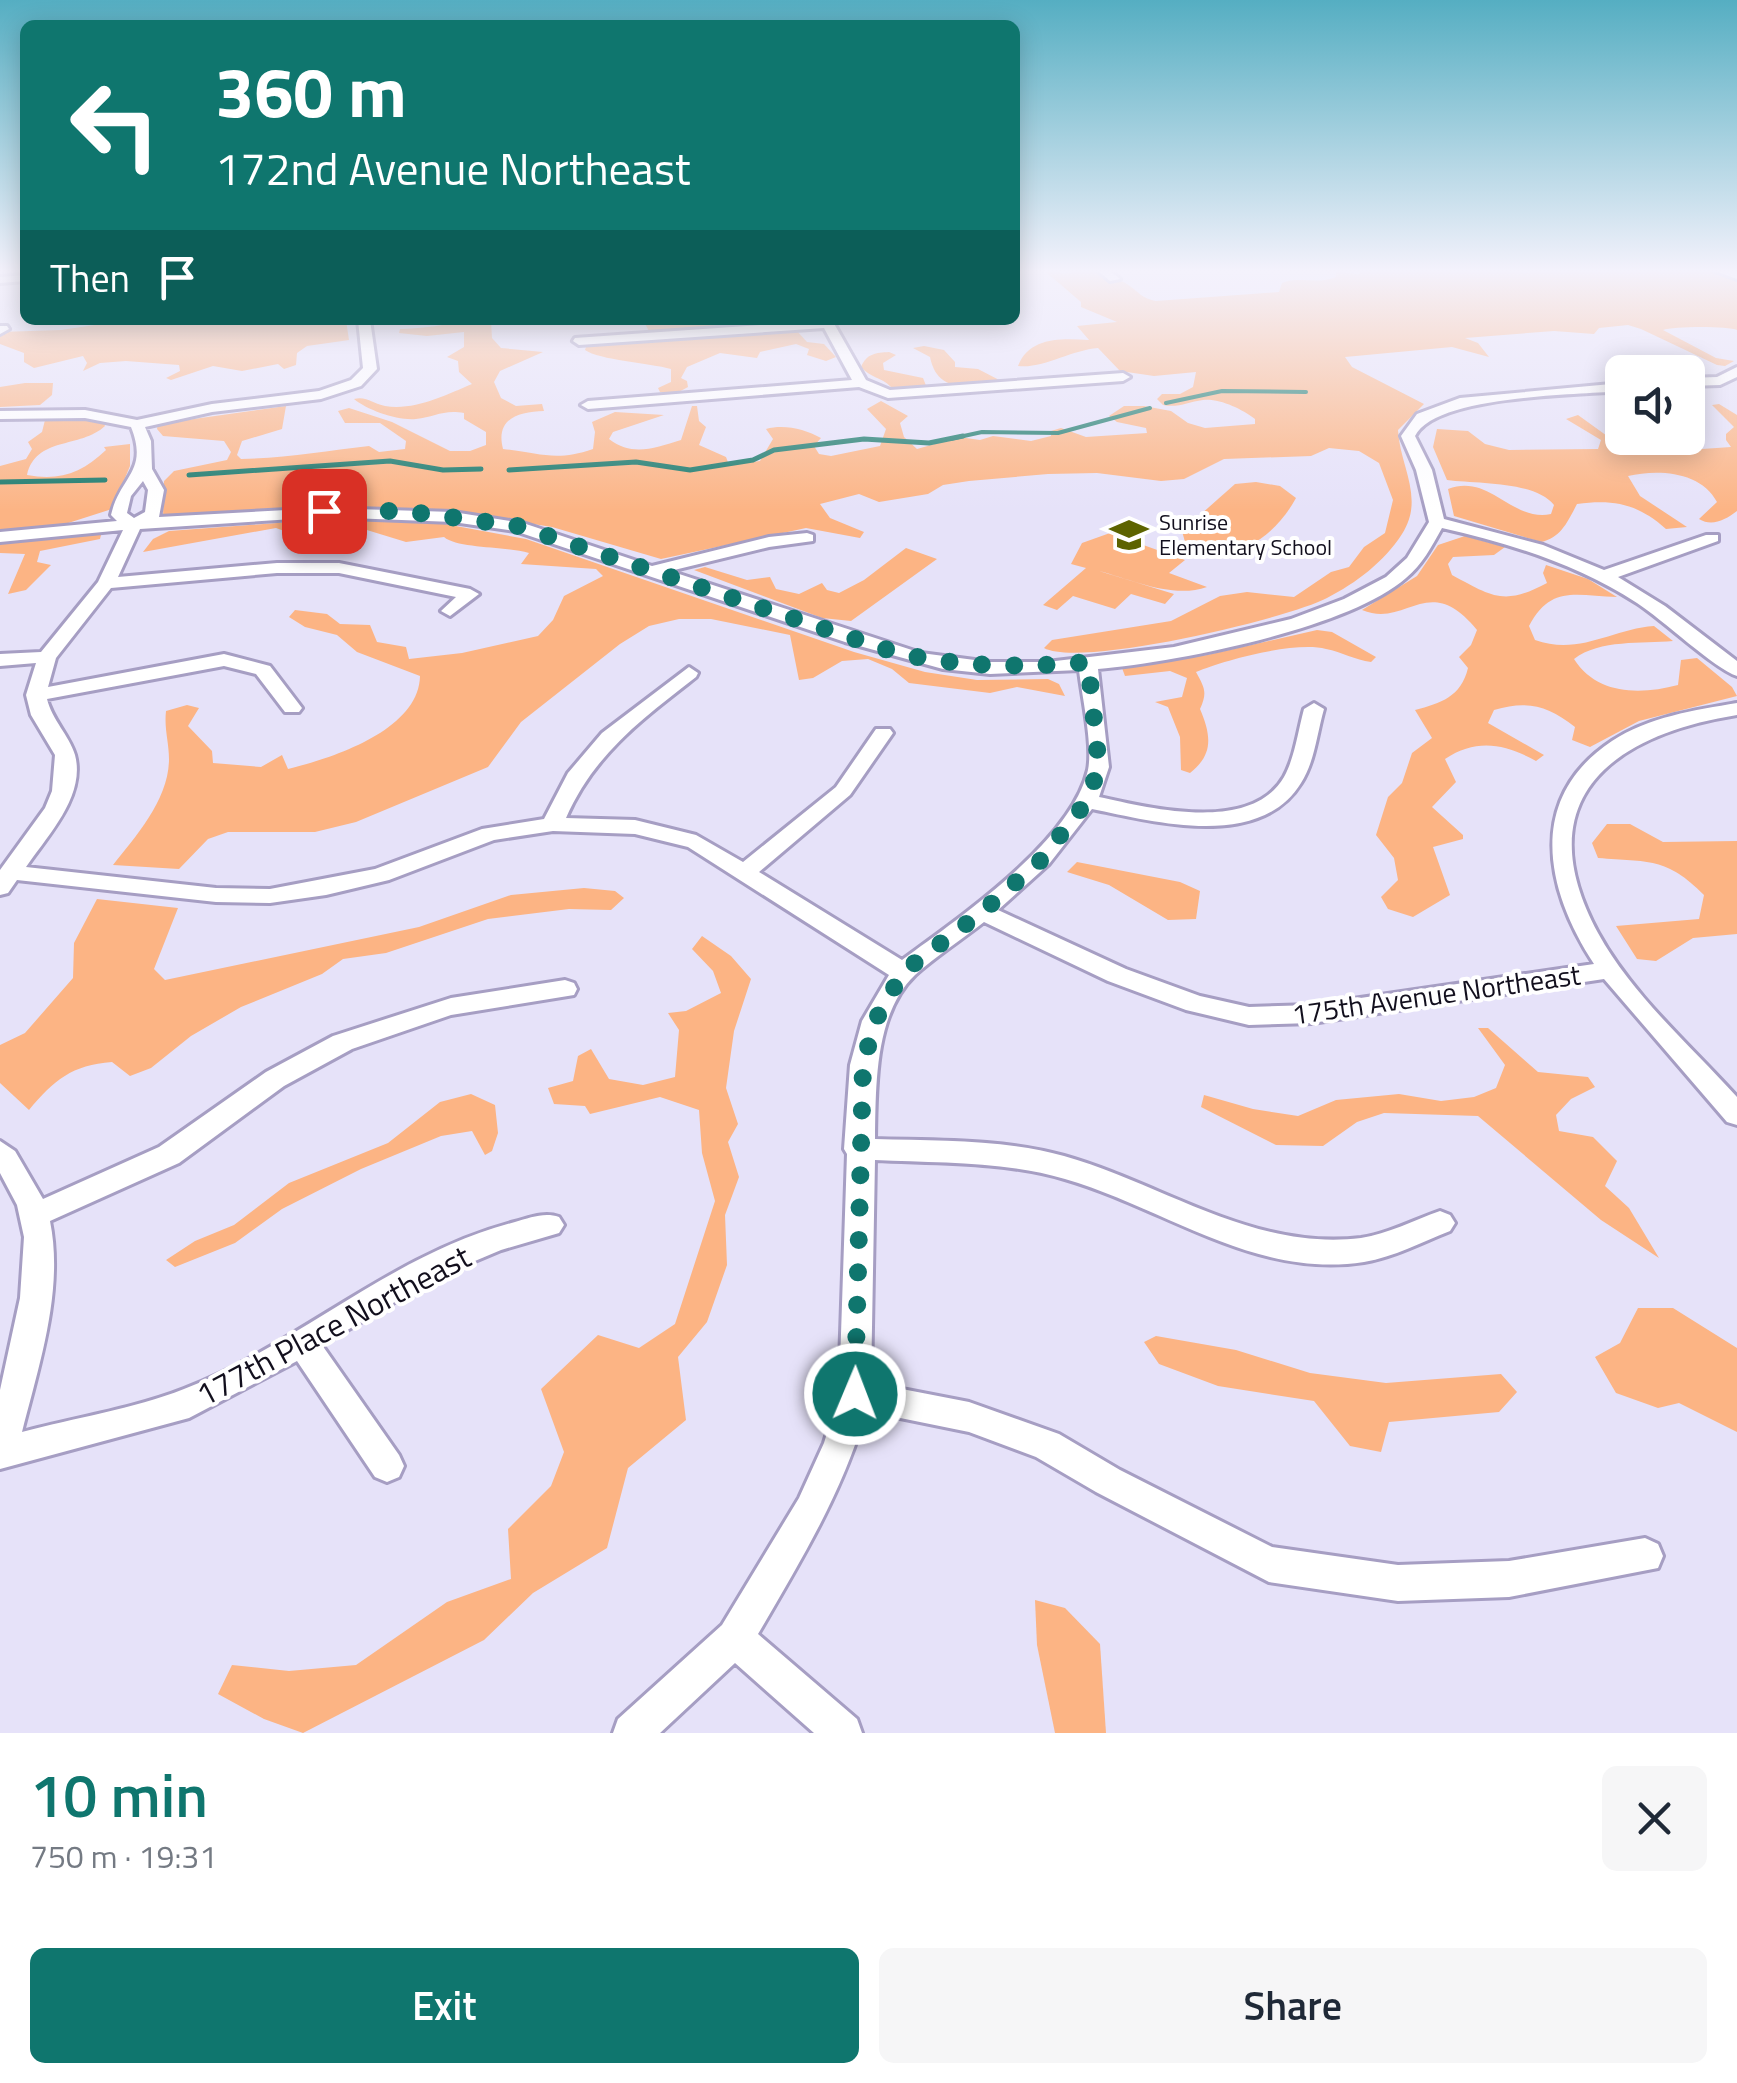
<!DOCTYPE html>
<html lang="en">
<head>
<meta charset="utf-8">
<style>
	:root { --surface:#fff; --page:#f6f6f7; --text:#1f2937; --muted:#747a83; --accent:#0f766e }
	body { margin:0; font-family:"Titillium Web",sans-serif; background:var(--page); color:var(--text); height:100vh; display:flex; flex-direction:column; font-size:38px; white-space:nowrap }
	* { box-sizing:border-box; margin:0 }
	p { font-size:32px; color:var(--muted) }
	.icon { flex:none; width:55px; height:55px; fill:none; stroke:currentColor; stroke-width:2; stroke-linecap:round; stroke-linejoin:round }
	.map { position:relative; height:1733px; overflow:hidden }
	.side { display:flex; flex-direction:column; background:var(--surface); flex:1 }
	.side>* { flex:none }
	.top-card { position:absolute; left:20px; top:20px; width:1000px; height:305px; border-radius:15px; box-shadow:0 5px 25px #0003; background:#0f766e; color:#fff; overflow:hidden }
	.controls { position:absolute; left:1605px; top:355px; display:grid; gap:20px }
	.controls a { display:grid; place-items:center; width:100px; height:100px; border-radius:15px; background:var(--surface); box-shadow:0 5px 25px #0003; font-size:50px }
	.pin { position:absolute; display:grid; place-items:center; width:85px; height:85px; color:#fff; margin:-42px; border-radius:20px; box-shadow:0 5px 15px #0006 }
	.me { position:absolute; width:110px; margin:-55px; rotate:1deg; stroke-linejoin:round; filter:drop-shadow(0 0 8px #0008) }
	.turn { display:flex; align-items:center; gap:35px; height:210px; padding:0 30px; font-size:45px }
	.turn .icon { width:130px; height:130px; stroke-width:2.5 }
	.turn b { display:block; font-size:70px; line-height:85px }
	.then { display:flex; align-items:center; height:95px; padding:0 30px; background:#0003; gap:20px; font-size:38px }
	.round { display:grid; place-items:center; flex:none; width:105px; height:105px; border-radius:15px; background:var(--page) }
	.headline { display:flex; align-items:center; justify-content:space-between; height:170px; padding:0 30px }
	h1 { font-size:60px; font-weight:600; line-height:75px; color:var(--accent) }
	.button { display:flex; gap:20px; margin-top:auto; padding:20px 30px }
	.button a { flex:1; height:115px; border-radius:15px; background:var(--accent); color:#fff; font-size:40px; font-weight:600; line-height:115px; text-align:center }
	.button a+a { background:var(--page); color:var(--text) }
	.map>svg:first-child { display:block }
	.green { fill:#fcb484 }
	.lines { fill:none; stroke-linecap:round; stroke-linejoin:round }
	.stream-far1 { stroke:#187869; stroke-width:4 }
	.stream { stroke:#187869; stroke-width:5 }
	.street-casing { stroke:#a69ec3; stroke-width:6 }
	.street { fill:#fff; fill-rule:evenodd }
	.route { stroke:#0f766e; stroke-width:18; stroke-dasharray:0 32.4 }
	.labels { text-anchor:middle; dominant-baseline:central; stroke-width:8; stroke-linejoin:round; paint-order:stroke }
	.far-poi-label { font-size:22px; fill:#120f1d; stroke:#fff; text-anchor:start }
	.street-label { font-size:28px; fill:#120f1d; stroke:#fff }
	.near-street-label { font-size:32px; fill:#120f1d; stroke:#fff }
</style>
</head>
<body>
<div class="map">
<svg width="1737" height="1733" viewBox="0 0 1737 1733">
	<rect width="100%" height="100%" fill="#e6e2f9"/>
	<!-- green -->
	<g class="green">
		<path d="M 1050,269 C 1068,279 1079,269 1096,269 C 1107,278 1116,277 1127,284 C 1139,292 1141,298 1156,301 L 1279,292 L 1282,283 C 1300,276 1318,285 1336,277 L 1336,272 L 1359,274 L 1365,269 L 1503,269 L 1525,273 L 1712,269 L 1737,281 L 1737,330 C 1729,326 1673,326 1663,330 L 1716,358 L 1734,361 L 1725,366 L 1717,365 L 1641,329 L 1628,325 L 1599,328 L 1594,334 L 1554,331 L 1465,338 L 1478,343 L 1489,357 L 1452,347 L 1345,357 L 1352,367 L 1424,404 L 1398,430 C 1400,467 1425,498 1402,534 C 1384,562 1356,583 1327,598 C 1287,619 1080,668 1044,648 L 1052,640 L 1171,621 L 1220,596 L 1247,592 L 1294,597 L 1331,572 L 1349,567 L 1364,547 L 1385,533 L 1393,500 L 1379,463 L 1359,451 L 1329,448 L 1311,456 L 1224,459 L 1184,479 L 1161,481 L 1097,473 L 1048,474 L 969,481 L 943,485 L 928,494 L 879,502 L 859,494 L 820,504 L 830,518 L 864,532 L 860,538 L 806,528 L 661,559 L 552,527 L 450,511 L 340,506 L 163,517 L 164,481 L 174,471 L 227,460 L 231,452 L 224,441 L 163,436 L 157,429 L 158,424 L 286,406 L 282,429 L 242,441 L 237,455 L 241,459 C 285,458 326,451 369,446 L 379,452 L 405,449 L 406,441 L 380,423 L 345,423 L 338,411 L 349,408 L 392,422 L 450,451 L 470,451 L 486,445 L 486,432 L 464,419 L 464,413 C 444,409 434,417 416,419 C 398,421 367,410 354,399 C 367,396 373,404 385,406 C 414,411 446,395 472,384 L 459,372 L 458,361 L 447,357 L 464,347 L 464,332 L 427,336 L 399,333 L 400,329 C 433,329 458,320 491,320 L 492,338 L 501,348 L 543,352 L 500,371 L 494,382 L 501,398 L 516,406 L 542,404 L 544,411 C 519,412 495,418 503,449 C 540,453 556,462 593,449 L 595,432 L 592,422 L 615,412 L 664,415 L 613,432 L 609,439 C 633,457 654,448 681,440 L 692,406 L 697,406 L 699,421 L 706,427 L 699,445 L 726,457 L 729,465 L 760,461 L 773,439 L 766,429 C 784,424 805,429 821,438 L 814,446 L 819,454 L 831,456 L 880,446 L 886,429 L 867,409 L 881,401 L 908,416 L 900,423 L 904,437 L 917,449 L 959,437 L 980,440 L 993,436 L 1031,441 L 1051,436 L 1051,431 L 1061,428 L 1086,437 L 1147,433 L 1146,428 L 1117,422 L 1109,416 L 1124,406 L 1144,406 L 1171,411 L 1188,423 L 1205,428 L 1255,424 L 1255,419 C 1242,409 1219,398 1203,400 C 1188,402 1178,408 1163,405 L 1157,399 L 1162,394 L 1180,394 L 1193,387 L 1196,372 L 1154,376 L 1120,371 L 1098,348 C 1071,350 1043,369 1018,366 C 1029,337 1061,338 1089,340 L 1077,326 L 1117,322 L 1081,307 L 1081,302 L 1046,272 Z"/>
		<polygon points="128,320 346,320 349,340 307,346 297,353 296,365 284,369 278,364 242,371 213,366 171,380 166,378 180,371 179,365 126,361 100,363 83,371 87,363 83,356 34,368 24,362 24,353 0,344 0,332 61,330"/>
		<polygon points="643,320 737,320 753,324 650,333"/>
		<path d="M 796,330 L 807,342 L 824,344 L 836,357 L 826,361 L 807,355 L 809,349 L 796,344 L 760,352 L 757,358 L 720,353 L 687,367 L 681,378 L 687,381 L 688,387 L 675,394 L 660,392 L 658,388 L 671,382 L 671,369 C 650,363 599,360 585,350 L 587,344 Z"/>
		<path d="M 924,346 L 944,350 L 955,362 L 955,367 L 978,369 L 1005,383 C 974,385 938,397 930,357 L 913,348 Z"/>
		<path d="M 889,352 L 896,355 L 883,363 L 884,370 L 923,378 L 927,388 L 891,387 C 882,377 870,378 861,367 C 867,353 876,353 889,352 Z"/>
		<polygon points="25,383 53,383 52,395 40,405 0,407 0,387"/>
		<path d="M 1719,404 L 1737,415 L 1737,511 C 1725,520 1712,527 1699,519 L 1717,502 C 1701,471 1657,469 1628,476 L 1640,496 L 1687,527 L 1666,529 C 1638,504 1614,499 1577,504 C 1568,521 1561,538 1541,542 L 1454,516 L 1448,489 C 1490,473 1511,522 1551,514 L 1554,505 C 1535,481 1478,484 1447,480 L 1433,447 L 1437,429 L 1468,431 L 1485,444 L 1509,450 L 1598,449 L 1601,440 L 1566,419 L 1578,415 L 1621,446 L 1644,453 L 1731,447 L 1726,440 L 1726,434 L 1734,427 L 1712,405 Z"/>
		<path d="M 55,417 L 103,421 L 105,426 C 80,449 36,436 27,475 C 60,481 82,473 106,450 L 104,447 L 130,444 L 130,466 L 112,509 L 62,525 L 0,530 L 0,466 L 26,459 L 32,449 L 28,442 L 42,432 L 45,420 Z"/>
		<path d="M 1256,482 L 1280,486 L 1296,498 C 1274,539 1229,569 1185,542 L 1182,531 L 1235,484 Z"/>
		<path d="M 330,519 L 434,522 L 526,539 L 854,652 L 925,672 L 977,680 L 1048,679 L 1059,684 L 1065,696 L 1017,687 L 990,693 L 909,683 L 892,669 L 868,659 L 842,661 L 813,678 L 799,680 L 790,635 L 711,619 L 679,619 L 649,626 L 620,644 L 521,722 L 488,767 L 356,822 L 315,832 L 228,832 L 208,839 L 179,869 L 113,865 C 136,836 169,799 169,759 C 169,742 164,729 166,711 L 187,705 L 199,708 L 188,726 L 212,751 L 213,763 L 261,767 L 282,755 L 288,769 C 333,758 419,730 420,676 L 357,652 L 337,635 L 305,627 L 289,617 L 295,610 L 327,614 L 340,624 L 370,625 L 377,642 L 406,647 L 409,659 L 462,653 L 538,636 L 553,620 L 564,596 L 603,576 L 596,569 L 521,564 L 529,553 C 506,546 458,549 444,537 L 406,542 L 357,527 L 315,536 L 295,535 L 276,528 L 143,552 L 153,539 L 169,531 Z"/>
		<path d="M 1110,533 L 1185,560 L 1169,573 L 1207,587 C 1173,599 1133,580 1099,571 L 1174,594 L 1165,604 L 1131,594 L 1115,609 L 1073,596 L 1057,610 L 1043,605 L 1086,568 L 1071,564 L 1082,543 Z"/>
		<polygon points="85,534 101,535 100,539 40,551 37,562 51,565 26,590 8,594 25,554 0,553 0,542"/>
		<path d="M 1465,536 L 1505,547 L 1494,555 L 1453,557 L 1448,564 L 1452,575 C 1493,597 1504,606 1547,583 L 1543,573 L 1546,565 L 1588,579 L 1617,597 C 1577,596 1551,584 1529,626 L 1535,640 C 1579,656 1612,629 1654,626 L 1673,641 C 1642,644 1600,639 1574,659 C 1597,695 1640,695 1678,685 L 1681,660 L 1697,658 L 1732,687 L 1737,696 L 1639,721 L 1590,747 L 1572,740 L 1575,727 C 1548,706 1528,700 1494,710 L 1488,723 L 1544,755 L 1536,761 C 1505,744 1477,738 1445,759 L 1456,782 L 1432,807 L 1463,835 L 1463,839 L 1433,847 L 1450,895 L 1413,917 L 1388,909 L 1381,897 L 1398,880 L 1394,858 L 1376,835 L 1388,797 L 1402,783 L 1412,753 L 1432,738 L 1415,710 C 1441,703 1461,697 1468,668 L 1459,657 L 1471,645 L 1477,630 C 1428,570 1407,629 1362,610 L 1417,576 L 1438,545 Z"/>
		<polygon points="906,548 937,559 851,621 822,618 694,570 705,567 747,580 770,577 776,589 799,594 822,583 827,590 839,593 864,580"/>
		<path d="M 1317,630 L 1332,632 L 1376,657 L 1371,662 C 1355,660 1342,652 1326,649 C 1295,641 1225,660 1196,672 C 1204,687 1208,692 1200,709 C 1211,735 1214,754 1190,773 L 1181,770 L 1180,737 L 1168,707 L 1155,702 L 1182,697 L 1187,678 L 1170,671 L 1125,676 L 1122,668 L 1207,655 Z"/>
		<path d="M 1607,824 L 1630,824 L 1663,842 L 1737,841 L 1737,934 L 1693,938 L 1656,961 L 1637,959 L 1616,926 L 1699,919 L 1704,895 C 1667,857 1648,862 1598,858 L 1592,843 Z"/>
		<polygon points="1077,862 1180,882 1200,891 1196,919 1168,920 1109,885 1067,872"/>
		<path d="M 584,888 L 615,891 L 624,898 L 611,910 L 569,909 L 488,919 L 386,953 L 343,959 L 322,974 L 241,1007 L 191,1036 L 151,1068 L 130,1076 L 112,1062 C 72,1065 54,1080 29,1110 L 0,1083 L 0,1045 L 25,1033 L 73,978 L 74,943 L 97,899 L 178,908 L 154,969 L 165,980 L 419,927 L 511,895 Z"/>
		<polygon points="702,936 731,956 751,979 734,1031 726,1088 738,1124 728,1142 739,1177 725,1215 727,1265 707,1322 678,1357 686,1420 628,1468 607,1548 533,1593 484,1640 303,1733 264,1719 218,1694 232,1665 289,1671 356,1665 447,1602 511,1579 508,1529 551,1486 564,1452 541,1389 598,1335 639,1348 675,1324 715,1201 702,1153 699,1110 660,1097 590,1114 585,1106 554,1104 548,1088 573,1081 578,1056 591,1049 609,1079 643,1085 675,1077 679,1030 668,1013 686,1011 721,993 713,971 692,949"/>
		<polygon points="1478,1028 1488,1028 1538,1072 1588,1077 1595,1087 1571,1099 1556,1115 1559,1131 1593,1137 1617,1161 1605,1186 1629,1208 1659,1258 1601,1220 1478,1116 1384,1113 1357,1122 1323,1146 1276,1145 1201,1107 1204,1095 1253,1109 1298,1116 1336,1100 1399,1094 1441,1101 1474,1097 1496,1088 1505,1065"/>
		<polygon points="471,1094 495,1105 498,1133 492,1151 485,1155 472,1131 441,1136 361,1169 282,1209 235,1243 175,1267 166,1260 195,1241 234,1225 289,1183 388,1143 440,1102"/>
		<polygon points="1638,1308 1673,1308 1737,1348 1737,1432 1679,1403 1658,1408 1616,1393 1595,1357 1620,1343"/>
		<polygon points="1156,1336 1236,1350 1310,1373 1386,1383 1501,1374 1517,1392 1499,1412 1389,1422 1381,1452 1350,1446 1314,1401 1218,1386 1159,1364 1144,1342"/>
		<polygon points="1035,1600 1065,1608 1100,1644 1106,1733 1055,1733 1037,1645"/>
	</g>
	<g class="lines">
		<!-- stream-far1 -->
		<g class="stream-far1">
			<polyline points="1166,403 1222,391 1306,392"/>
			<polyline points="950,439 982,432 1058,433 1150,408"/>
		</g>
		<!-- stream -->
		<g class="stream">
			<polyline points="509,470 636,462 690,470 753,460 774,450 864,439 929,443 963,436"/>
			<polyline points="189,475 390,461 443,470 481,469"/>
			<polyline points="0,482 105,480"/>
		</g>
		<!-- street casing -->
		<g class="street-casing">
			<g id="street">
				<polygon points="1096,269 1108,269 1120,279 1110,281"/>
				<polygon points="1713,269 1737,272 1737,279 1715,271"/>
				<polygon points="25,275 25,281 0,283 0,277"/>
				<path d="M 358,320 L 370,320 L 377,369 L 361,386 L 321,399 L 212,412 L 145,427 L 151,441 L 152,469 L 164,490 L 159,517 L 324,508 L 453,512 L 523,523 L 652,566 L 769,537 L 807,533 L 813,535 L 813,541 L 769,547 L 670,571 L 921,653 L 990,662 L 1047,662 L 1174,647 L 1291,619 L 1344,599 L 1386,577 L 1407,558 L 1429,522 L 1416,470 L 1401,436 L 1417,414 L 1460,398 L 1622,383 L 1622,391 C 1577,395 1435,395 1415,436 L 1432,470 L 1444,519 L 1543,545 L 1604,570 L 1706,535 L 1718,535 L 1718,541 L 1618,577 L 1665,606 L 1737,661 L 1737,676 C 1715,669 1662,619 1637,603 C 1577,564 1511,544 1442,528 C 1432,546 1422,565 1406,578 C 1348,629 1176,662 1098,669 L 1109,767 L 1099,797 C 1150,808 1251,834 1284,777 C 1295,757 1298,731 1304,709 L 1314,703 L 1324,709 C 1317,733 1315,761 1301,783 C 1260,850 1155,822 1092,809 L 1049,864 L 998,910 L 1126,969 L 1200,996 L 1249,1007 L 1312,1005 L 1594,964 C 1545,889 1526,798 1612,741 C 1648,717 1695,710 1737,703 L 1737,715 C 1612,735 1526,799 1598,933 C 1632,995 1690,1045 1737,1097 L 1737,1125 L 1727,1122 L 1604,979 L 1312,1023 L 1249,1025 L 1186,1010 L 1108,981 L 984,922 C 961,940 936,956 915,975 C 874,1014 876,1087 875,1139 C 938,1141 1003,1139 1064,1156 C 1163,1184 1253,1251 1361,1238 C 1388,1234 1414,1220 1440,1211 L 1450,1215 L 1455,1223 L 1450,1231 C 1422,1242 1394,1257 1364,1262 C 1255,1279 1165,1208 1065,1179 C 1003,1161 938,1163 875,1160 L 871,1383 L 969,1402 L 1059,1434 L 1120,1470 L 1272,1547 L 1398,1565 L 1509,1561 L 1645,1538 L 1658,1544 L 1663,1556 L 1658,1568 L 1509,1597 L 1398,1601 L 1269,1582 L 1096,1492 L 1036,1457 L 969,1432 L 866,1411 C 843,1492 800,1562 758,1634 L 857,1719 L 862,1733 L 814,1733 L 735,1663 L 660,1733 L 613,1733 L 618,1719 L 722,1625 L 799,1498 L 824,1443 L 839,1394 L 847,1154 L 844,1149 L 850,1065 L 862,1021 L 889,975 L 688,847 L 635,834 L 553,831 L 494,840 L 389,880 L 326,895 L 270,903 L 216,902 L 17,880 L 8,893 L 0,895 L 0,870 L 45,808 L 52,791 L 55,755 L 31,715 L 26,695 L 36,663 L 0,666 L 0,654 L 41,652 L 98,582 L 123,530 L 0,542 L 0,532 L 117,521 L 111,515 C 120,476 149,472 131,427 L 85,418 L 0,419 L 0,411 L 85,410 L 137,420 L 212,404 L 319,391 L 351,380 L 363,368 ZM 143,481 L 148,490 L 145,512 L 134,518 L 127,513 L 131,496 ZM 324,517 L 453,522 L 515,531 L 845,642 L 943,669 L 990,674 L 1079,670 C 1082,697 1093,745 1088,770 C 1071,842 959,918 902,960 L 759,872 L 850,795 L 893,733 L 890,729 L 876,729 L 836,787 L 743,862 L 696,835 L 635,820 L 566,818 C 594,754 642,719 696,677 L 698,673 L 689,667 L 602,733 L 568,773 L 544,819 L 482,829 L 375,869 L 270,889 L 216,888 L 26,867 C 47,836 86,796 75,755 C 69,735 52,720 47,699 L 224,666 L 256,674 L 285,712 L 299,712 L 302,708 L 270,666 L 224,654 L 48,687 L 56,658 L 111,588 L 277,573 L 339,573 L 456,597 L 441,611 L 450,616 L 479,594 L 470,589 L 339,563 L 277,563 L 118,577 L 140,529 Z"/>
				<polygon points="832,320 866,380 890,390 1123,373 1130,377 1123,381 888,398 859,387 588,409 581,405 588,401 852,380 824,328 579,345 573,341 575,338"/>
				<polygon points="0,326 7,326 9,329 0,334"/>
				<polygon points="1737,367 1737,377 1720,385 1688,386 1688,378 1717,377"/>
				<path d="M 565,980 L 574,983 L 577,989 L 574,995 L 451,1015 L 352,1049 L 284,1086 L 179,1163 L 50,1221 C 64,1290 39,1365 22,1432 C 74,1418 133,1409 184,1389 C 300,1344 391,1254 515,1222 C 530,1218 544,1212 559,1217 L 564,1225 L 559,1233 L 501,1250 L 437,1277 L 322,1345 L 399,1455 L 404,1466 L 399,1477 L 387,1482 L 375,1477 L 297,1361 L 189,1418 L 0,1469 L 0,1390 L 20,1298 L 24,1237 L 17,1205 L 0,1173 L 0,1141 L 15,1151 L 43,1199 L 159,1147 L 266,1072 L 333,1036 L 451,998 Z"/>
			</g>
		</g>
		<!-- street -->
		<use href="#street" class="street"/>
	</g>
	<!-- sky -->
	<linearGradient id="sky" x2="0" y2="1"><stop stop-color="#55aec2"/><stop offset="0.53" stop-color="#f4f2fc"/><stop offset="1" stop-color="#f4f2fc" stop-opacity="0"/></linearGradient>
	<rect width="1737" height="511" fill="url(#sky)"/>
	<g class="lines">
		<!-- route -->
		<path class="route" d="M 324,511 L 404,511 L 518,526 L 897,653 C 962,667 1022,668 1088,662 L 1099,767 L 1087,801 L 1041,860 L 982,912 L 903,972 L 875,1021 L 863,1065 L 855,1394"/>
	</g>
	<!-- icons -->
	<defs>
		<g id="school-bare" transform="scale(3)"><path d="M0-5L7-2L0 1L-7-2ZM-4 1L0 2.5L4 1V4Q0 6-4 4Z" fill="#5d6300" stroke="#fff" stroke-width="2.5" paint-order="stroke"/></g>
	</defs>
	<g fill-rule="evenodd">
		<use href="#school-bare" x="1129" y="535"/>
	</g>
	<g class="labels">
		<!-- far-poi labels -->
		<g class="far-poi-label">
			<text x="1159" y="522">Sunrise<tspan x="1159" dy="25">Elementary School</tspan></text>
		</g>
		<!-- street labels -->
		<g class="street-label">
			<text transform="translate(1436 994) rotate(-8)">175th Avenue Northeast</text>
		</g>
		<!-- near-street labels -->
		<g class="near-street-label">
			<text transform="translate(333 1325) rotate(-28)">177th Place Northeast</text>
		</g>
	</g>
</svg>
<div class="controls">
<a><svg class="icon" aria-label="sound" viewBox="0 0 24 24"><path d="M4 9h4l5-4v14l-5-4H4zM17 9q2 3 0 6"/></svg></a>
</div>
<div class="pin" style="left:324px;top:511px;background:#d93025"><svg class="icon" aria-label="arrive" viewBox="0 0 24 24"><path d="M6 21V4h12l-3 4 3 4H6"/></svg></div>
<svg class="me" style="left:855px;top:1394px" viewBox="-20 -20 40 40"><circle r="17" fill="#0f766e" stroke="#fff" stroke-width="3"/><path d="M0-11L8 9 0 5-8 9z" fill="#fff"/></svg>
<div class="top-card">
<div class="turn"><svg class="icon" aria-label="left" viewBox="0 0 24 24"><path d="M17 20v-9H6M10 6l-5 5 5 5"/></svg><div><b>360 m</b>172nd Avenue Northeast</div></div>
<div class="then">Then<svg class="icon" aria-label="arrive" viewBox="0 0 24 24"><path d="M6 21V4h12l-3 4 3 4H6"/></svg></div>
</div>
</div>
<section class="side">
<div class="headline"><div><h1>10 min</h1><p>750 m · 19:31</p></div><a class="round"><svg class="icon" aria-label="close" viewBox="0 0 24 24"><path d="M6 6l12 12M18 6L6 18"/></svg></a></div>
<div class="button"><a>Exit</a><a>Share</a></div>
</section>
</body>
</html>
